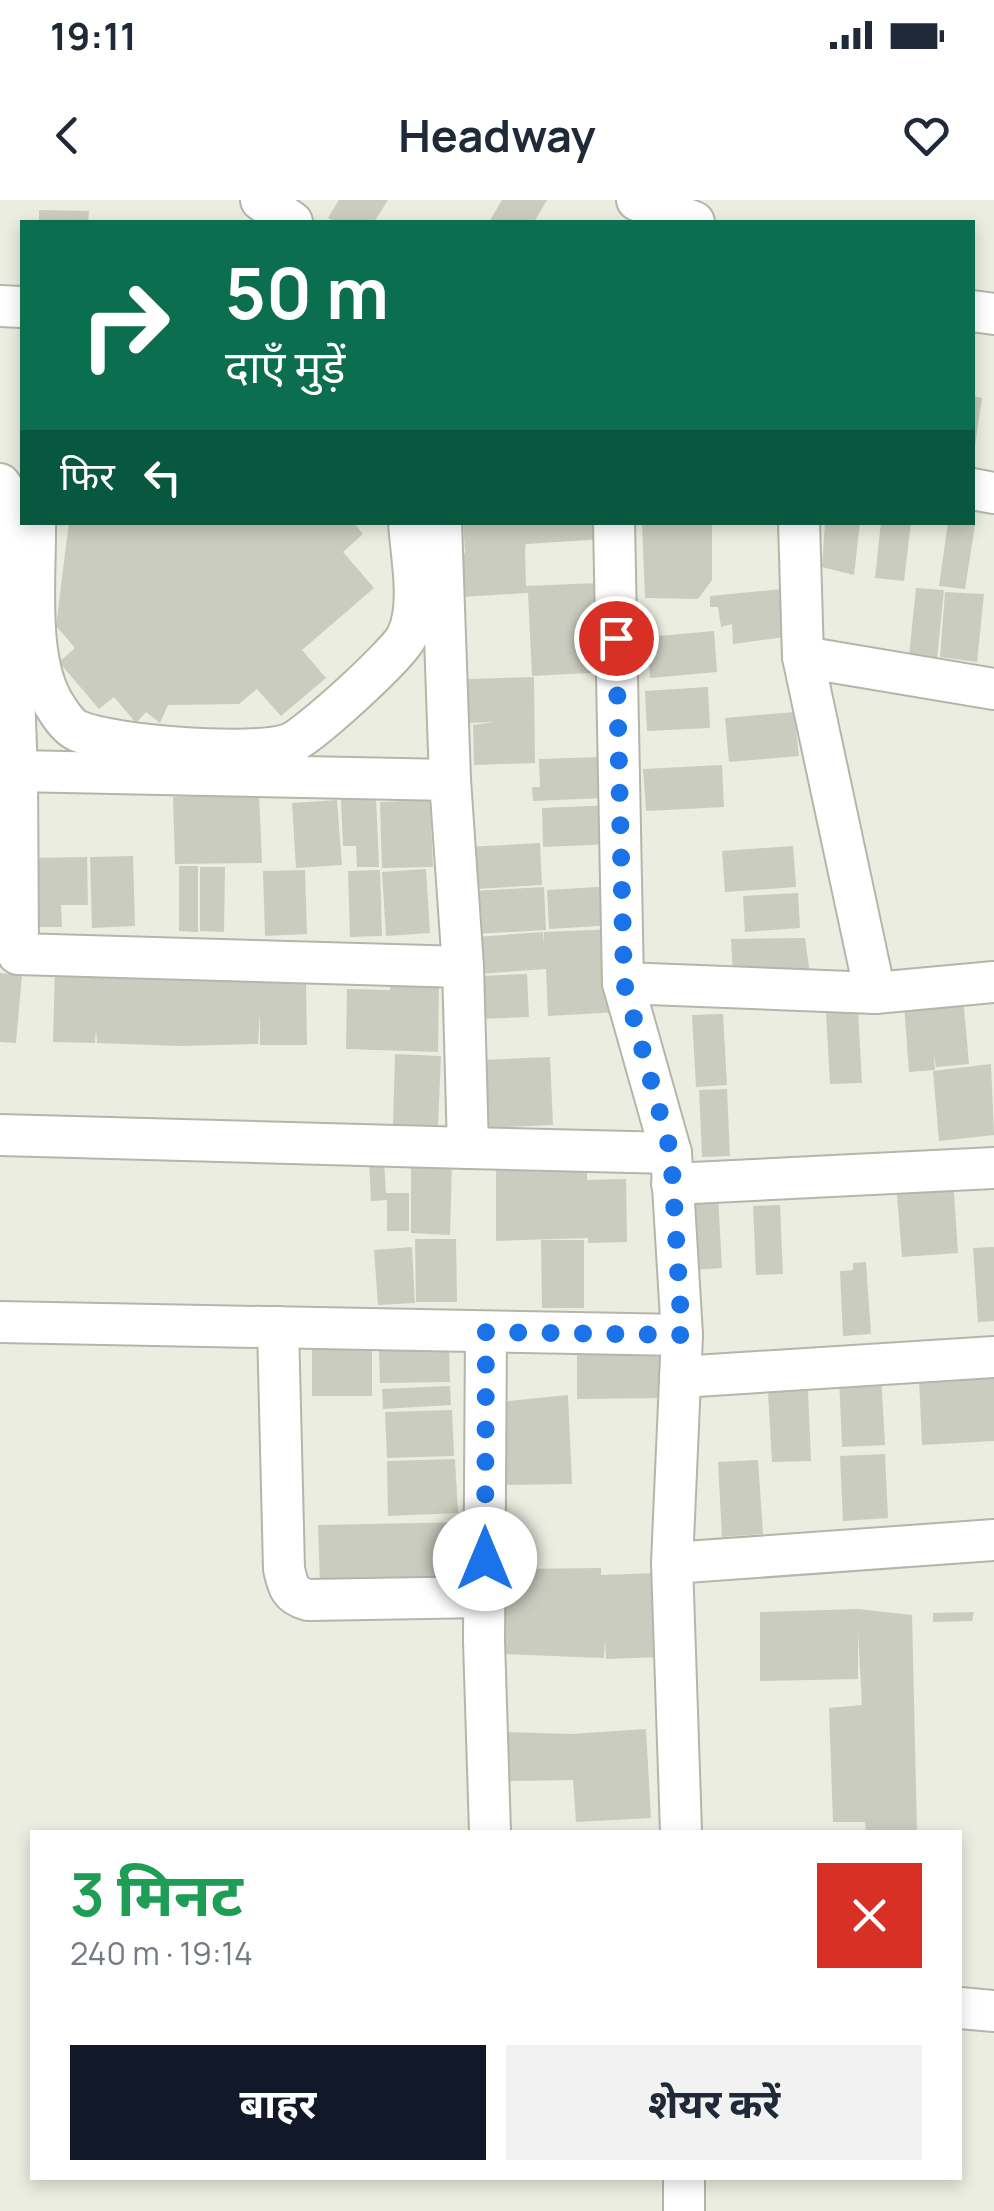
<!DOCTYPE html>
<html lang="hi">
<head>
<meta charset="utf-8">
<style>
	:root { --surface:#fff; --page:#f2f2f3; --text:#1f2937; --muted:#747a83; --accent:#111827 }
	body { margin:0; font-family:Manrope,"Noto Sans Devanagari",sans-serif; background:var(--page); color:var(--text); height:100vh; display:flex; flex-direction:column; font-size:38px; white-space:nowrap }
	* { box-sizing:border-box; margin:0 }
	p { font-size:32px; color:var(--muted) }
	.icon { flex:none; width:55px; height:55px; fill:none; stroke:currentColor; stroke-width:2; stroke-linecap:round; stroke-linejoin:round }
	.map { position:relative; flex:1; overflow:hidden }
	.sheet { position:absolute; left:30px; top:1630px; width:932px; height:350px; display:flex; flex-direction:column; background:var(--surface); border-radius:0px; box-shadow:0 5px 15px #0003 }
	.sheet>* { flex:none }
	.top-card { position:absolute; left:20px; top:20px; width:955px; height:305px; border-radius:0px; box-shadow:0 5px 15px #0003; background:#0b6e4f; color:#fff; overflow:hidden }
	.pin { position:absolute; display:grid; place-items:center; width:85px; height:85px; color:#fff; margin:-42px; border:5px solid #fff; border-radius:50%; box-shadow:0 2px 10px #0007 }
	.me { position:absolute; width:110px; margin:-55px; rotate:0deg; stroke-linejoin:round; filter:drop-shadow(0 0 8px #0008) }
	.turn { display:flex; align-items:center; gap:35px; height:210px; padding:0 40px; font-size:45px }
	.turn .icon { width:130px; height:130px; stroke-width:2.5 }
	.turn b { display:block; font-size:70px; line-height:85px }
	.then { display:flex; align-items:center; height:95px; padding:0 40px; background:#0003; gap:20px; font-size:38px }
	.round { display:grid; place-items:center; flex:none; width:105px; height:105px; border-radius:0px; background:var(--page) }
	.head { display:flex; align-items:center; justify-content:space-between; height:170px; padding:0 40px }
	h1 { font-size:60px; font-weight:700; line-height:75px; color:#1e9e55 }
	.cta { display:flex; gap:20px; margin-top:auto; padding:20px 40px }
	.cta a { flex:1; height:115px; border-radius:0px; background:var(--accent); color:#fff; font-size:40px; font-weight:700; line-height:115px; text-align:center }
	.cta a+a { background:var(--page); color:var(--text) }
	.status { display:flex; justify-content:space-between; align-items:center; height:70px; padding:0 50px; background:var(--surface); direction:ltr }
	.status svg { height:28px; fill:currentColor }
	header { display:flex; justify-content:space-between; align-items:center; height:130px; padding:0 40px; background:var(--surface); font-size:45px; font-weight:700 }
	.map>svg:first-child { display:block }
	.building { fill:#caccbf }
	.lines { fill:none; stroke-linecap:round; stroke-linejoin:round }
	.minor-casing { stroke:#b4b6aa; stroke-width:44 }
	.minor { stroke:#fff; stroke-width:40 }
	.route { stroke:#1a73e8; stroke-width:18; stroke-dasharray:0 32.4 }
</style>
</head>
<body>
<div class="status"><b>19:11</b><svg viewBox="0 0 49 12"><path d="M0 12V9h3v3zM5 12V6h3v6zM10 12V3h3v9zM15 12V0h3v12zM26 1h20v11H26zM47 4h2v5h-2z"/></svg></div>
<header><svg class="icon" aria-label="back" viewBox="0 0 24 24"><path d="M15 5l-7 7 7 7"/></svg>Headway<svg class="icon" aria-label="heart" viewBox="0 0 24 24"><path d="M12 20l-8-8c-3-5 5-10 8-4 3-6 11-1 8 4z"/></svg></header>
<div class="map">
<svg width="994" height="2011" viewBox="0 0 994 2011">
	<rect width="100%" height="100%" fill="#ebede0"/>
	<!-- building -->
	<g class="building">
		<polygon points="339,0 388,0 374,22 335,22 328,18"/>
		<polygon points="502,0 547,0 534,22 489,22"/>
		<polygon points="39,10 89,11 88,22 39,22"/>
		<polygon points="972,196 982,198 975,245 972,245"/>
		<polygon points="69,322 353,322 363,334 343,352 374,388 302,450 326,478 281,516 257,489 239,504 168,505 160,523 146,512 136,523 114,497 99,509 59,462 75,448 56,426"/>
		<polygon points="463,322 602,322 603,339 526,344 525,349 526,386 597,383 605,472 532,476 528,393 461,397 459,353 465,353"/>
		<polygon points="642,322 712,322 712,380 698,399 645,398"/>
		<polygon points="825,322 860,322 854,375 822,367"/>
		<polygon points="881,322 911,322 904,381 875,378"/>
		<polygon points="948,322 975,325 965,389 939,386"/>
		<polygon points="916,388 944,390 937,459 909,456"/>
		<polygon points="782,389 785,437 733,444 732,424 721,427 718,407 710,407 710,396"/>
		<polygon points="945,392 984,394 977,462 940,457"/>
		<polygon points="714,431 717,472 650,478 647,437"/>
		<polygon points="534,477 535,563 474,565 473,525 494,522 467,523 466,479"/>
		<polygon points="708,487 710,528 647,531 645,491"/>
		<polygon points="794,512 799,556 729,562 725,518"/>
		<polygon points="601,557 603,598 533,601 532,587 540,587 539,559"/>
		<polygon points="722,565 724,607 646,611 643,569"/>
		<polygon points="259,593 262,663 175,664 173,597"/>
		<polygon points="376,597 379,667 357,667 356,646 343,646 341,599"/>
		<polygon points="337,600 342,665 296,668 292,603"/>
		<polygon points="430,600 433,667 382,668 380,602"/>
		<polygon points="612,605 613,644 543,647 542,608"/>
		<polygon points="540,643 542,685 477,689 468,647"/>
		<polygon points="793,646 796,687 725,692 722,651"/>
		<polygon points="133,656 135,726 92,728 90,657"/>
		<polygon points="87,657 88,705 61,705 62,727 31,727 30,658"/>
		<polygon points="179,666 198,666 198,732 179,731"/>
		<polygon points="200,667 225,667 224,732 200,731"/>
		<polygon points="426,669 430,733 386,736 382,672"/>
		<polygon points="305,670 307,734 265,736 263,671"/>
		<polygon points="380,670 382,736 350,737 348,671"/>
		<polygon points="615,686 616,725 549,729 547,690"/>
		<polygon points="544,687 546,730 475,734 472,691"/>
		<polygon points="798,693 800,728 745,732 743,696"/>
		<polygon points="616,729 620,812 548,816 546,769 478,774 475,737 543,732 544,745 544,732"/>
		<polygon points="805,738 810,774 733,776 731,739"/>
		<polygon points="55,769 259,779 259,782 306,782 307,845 260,845 260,812 258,844 180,846 97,843 96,828 95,843 53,842"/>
		<polygon points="0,773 22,775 16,843 0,842"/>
		<polygon points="527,774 529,817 479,819 478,776"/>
		<polygon points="390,781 439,782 438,852 346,849 347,789 390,790"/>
		<polygon points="963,797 969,864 936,867 934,853 935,870 909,872 904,804"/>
		<polygon points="858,810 862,883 830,884 826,812"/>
		<polygon points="723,814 727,885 696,887 692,815"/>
		<polygon points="395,854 441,856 438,926 393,925"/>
		<polygon points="550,857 553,925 484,928 481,860"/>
		<polygon points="991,864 994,935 939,941 933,871"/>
		<polygon points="727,889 730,956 702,957 699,890"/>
		<polygon points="384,960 386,993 409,993 409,1031 387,1031 387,1000 371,1001 369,961"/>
		<polygon points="411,961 452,962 450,1035 411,1033"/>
		<polygon points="536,967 536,972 587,972 587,980 626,979 627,1042 588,1043 588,1038 496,1041 496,968"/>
		<polygon points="953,979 958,1053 902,1057 896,983"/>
		<polygon points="718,996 722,1068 694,1070 689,998"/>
		<polygon points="780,1005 783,1074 756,1075 753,1006"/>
		<polygon points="415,1039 456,1039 457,1102 416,1102"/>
		<polygon points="541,1040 584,1040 584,1108 542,1108"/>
		<polygon points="412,1047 415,1103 378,1105 374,1050"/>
		<polygon points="994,1047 994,1121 978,1122 973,1048"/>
		<polygon points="866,1062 871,1134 843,1136 840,1071 853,1070 853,1063"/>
		<polygon points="449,1148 450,1182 380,1183 379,1150"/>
		<rect x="312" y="1150" width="60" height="46"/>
		<polygon points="577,1154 669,1154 670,1198 577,1199"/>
		<polygon points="881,1174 885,1245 842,1247 839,1176"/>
		<polygon points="994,1176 994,1241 922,1245 919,1179"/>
		<polygon points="450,1186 451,1205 383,1209 382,1189"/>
		<polygon points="808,1191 811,1261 772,1262 768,1192"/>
		<polygon points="568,1195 572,1284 501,1285 499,1202"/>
		<polygon points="452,1210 454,1256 387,1258 385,1212"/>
		<polygon points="885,1254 888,1318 843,1321 840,1256"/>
		<polygon points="455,1259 458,1313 388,1316 387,1261"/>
		<polygon points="758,1260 763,1334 722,1337 718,1262"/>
		<polygon points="469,1322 470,1381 320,1385 318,1325"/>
		<polygon points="601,1368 601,1375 657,1373 661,1457 606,1459 605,1438 604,1458 502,1454 502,1369"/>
		<polygon points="857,1409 912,1415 917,1632 866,1632 865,1622 833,1622 829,1508 862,1505 858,1433 858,1479 760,1481 760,1412"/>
		<polygon points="974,1412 972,1421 933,1422 933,1413"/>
		<polygon points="646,1529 651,1618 576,1622 573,1580 510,1581 505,1532 571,1534"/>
	</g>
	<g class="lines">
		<!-- minor casing -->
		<g class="minor-casing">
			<g id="minor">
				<polyline points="261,0 292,22"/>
				<polyline points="637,0 694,22"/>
				<polyline points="0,106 22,107"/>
				<polyline points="972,111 994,114"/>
				<polyline points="0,284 6,293 17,571 450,580 463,767 468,948 671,953"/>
				<polyline points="972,289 994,293"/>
				<path d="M 35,322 C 36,377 25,463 57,509 C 62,517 70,528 78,531 C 113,546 254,557 289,544 C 307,538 399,454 407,436 C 422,405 411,356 409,322"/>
				<polyline points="441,322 450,580"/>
				<polyline points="614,322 623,783 671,953 682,1135 672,1363 681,1632"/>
				<polyline points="799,322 803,457"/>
				<polyline points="17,571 18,754 463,767"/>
				<polyline points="623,783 875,793 803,457 994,489"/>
				<polyline points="875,793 994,782"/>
				<polyline points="0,935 468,948"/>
				<polyline points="672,984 994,968"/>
				<polyline points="0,1122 682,1135"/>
				<path d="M 278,1127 L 284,1369 C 288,1387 290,1395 308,1400 L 485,1397"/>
				<polyline points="486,1132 484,1441 490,1632"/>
				<polyline points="680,1177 994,1157"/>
				<polyline points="672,1363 994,1340"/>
				<polyline points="960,1808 994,1811"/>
				<polyline points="684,2011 684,1978"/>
			</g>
		</g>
		<!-- minor -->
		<use href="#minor" class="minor"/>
	</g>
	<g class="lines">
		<!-- route -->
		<polyline class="route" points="485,1359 486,1132 682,1135 671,953 624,783 616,438"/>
	</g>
</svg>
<div class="pin" style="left:616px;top:438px;background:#d93025"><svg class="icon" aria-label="arrive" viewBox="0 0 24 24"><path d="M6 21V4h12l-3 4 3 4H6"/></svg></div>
<svg class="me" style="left:485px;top:1359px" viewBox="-20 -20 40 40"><circle r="19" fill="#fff"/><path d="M0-13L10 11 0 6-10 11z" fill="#1a73e8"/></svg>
<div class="top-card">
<div class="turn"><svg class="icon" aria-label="right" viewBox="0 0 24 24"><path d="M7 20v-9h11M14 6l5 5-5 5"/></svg><div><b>50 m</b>दाएँ मुड़ें</div></div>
<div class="then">फिर<svg class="icon" aria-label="left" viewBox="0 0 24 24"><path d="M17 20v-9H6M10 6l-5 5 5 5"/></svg></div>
</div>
<section class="sheet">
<div class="head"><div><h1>3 मिनट</h1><p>240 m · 19:14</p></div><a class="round" style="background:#d93025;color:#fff"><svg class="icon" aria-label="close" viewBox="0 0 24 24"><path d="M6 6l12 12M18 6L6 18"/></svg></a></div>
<div class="cta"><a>बाहर</a><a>शेयर करें</a></div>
</section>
</div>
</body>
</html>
